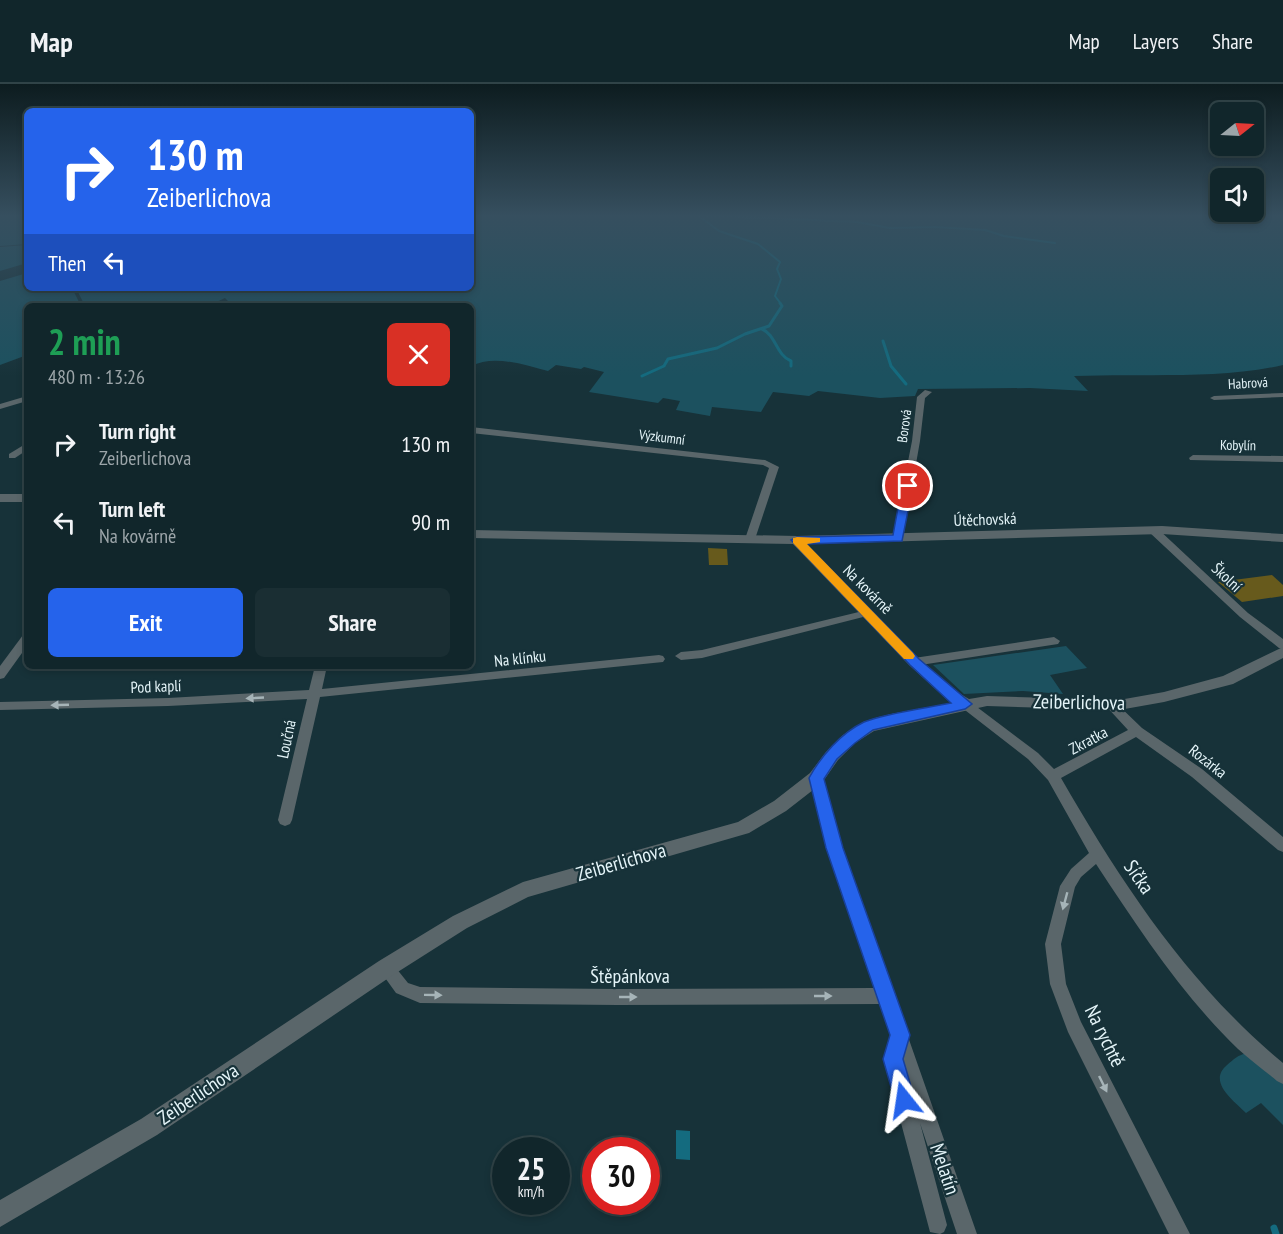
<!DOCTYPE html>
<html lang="en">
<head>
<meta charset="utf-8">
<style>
	:root { --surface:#11262b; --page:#1a2e33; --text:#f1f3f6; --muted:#9ca5a9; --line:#304347; --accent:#2563eb }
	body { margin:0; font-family:"PT Sans Narrow",sans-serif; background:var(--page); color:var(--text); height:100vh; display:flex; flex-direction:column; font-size:22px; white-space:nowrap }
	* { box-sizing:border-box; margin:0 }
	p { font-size:20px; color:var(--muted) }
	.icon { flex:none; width:33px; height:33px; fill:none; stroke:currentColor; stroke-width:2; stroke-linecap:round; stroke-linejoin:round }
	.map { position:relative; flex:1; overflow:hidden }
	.panel { position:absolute; left:24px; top:219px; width:450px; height:366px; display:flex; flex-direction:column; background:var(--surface); border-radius:9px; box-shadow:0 3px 9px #0003,0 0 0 2px var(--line) }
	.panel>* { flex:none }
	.guide { position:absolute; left:24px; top:24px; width:450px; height:183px; border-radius:9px; box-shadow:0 3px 9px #0003,0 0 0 2px var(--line); background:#2563eb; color:#fff; overflow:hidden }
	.needle { width:39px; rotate:72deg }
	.fabs { position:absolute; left:1210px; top:18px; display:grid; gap:12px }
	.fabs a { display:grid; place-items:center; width:54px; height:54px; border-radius:9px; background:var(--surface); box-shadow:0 3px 9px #0003,0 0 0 2px var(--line); font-size:30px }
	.speed { position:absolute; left:492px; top:1053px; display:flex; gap:12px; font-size:30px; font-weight:700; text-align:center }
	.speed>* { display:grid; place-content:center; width:78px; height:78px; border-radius:50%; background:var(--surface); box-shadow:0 3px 9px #0003,0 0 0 2px var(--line); line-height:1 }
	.speed small { font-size:15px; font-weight:400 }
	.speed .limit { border:9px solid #d22; background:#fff; color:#111 }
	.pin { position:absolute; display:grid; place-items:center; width:51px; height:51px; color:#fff; margin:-26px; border:3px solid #fff; border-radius:50%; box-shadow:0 2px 6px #0007 }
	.me { position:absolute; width:66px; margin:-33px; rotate:345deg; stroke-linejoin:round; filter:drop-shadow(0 0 4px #0008) }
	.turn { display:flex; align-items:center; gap:21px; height:126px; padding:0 24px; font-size:27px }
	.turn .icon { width:78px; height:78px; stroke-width:2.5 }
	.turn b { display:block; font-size:42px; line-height:51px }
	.then { display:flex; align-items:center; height:57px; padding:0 24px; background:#0003; gap:12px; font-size:22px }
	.round { display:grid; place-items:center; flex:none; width:63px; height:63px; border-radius:9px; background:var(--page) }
	.headline { display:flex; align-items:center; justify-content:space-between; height:102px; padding:0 24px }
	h1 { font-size:36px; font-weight:600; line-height:45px; color:#1e9e55 }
	.button { display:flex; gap:12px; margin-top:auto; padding:12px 24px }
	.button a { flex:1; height:69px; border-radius:9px; background:var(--accent); color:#fff; font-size:24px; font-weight:600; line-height:69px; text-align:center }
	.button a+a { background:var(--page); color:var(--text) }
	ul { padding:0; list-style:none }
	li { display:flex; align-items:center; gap:18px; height:78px; padding:0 24px }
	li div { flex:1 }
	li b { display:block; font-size:22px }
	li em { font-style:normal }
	header { display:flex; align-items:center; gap:36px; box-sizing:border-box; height:84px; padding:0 30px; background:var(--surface); border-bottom:2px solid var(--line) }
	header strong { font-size:28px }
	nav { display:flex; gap:33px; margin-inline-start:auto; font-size:21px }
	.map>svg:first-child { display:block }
	.green { fill:#1c515f }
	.water { fill:#146b7f }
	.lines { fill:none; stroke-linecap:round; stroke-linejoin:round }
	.stream-far2 { stroke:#146b7f; stroke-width:2 }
	.stream-far1 { stroke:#146b7f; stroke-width:3 }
	.stream { stroke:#146b7f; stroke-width:7 }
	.building { fill:#675a1c }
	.minor { fill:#5a666a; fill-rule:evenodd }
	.tertiary { fill:#5a666a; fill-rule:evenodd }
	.oneway { fill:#a6b4b8 }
	.route { fill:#2563eb; stroke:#184099; stroke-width:1.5 }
	.slow { fill:#f59e0b }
	.labels { text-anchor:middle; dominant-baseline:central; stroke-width:4.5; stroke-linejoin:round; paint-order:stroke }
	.far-street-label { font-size:14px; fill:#e4f4f8; stroke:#173239 }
	.street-label { font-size:16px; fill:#e4f4f8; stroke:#173239 }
	.near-street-label { font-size:20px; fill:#e4f4f8; stroke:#173239 }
</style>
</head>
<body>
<header>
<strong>Map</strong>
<nav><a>Map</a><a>Layers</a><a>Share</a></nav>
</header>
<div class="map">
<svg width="1283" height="1150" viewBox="0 0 1283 1150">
	<rect width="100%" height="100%" fill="#173239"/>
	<!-- green -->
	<g class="green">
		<polygon points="0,131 27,131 27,160 0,162"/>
		<path d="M 471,131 L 1283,131 L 1283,281 C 1217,296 1142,289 1074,292 L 1088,307 L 1030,304 L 918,305 L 915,312 L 880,314 L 818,307 L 809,312 L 773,308 L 761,328 L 712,323 L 710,332 L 676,326 L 680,317 L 663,314 L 658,319 L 589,308 L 604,288 L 584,283 L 581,285 L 556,281 L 548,287 C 524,281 494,270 471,282 L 471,222 L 233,222 L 225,214 L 208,222 L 85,222 L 76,204 L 471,204 Z"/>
		<polygon points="27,161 27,179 0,187 0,163"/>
		<polygon points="27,189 27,204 72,204 81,222 27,222 27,271 0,281 0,197"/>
		<polygon points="1066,562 1087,584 1050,591 1063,610 1023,607 964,610 933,581"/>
		<path d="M 1247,969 L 1283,997 L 1283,1041 L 1261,1019 L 1246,1029 C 1234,1017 1207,998 1227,981 C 1234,975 1238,971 1247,969 Z"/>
	</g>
	<!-- water -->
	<polygon class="water" points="676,1046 690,1047 690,1076 676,1075"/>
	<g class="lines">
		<!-- stream-far2 -->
		<g class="stream-far2">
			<polyline points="699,131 857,138 890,144 935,143 985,146 1004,152 1055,159"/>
			<polyline points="699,132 719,147 758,160 780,178 777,185 781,195 775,212 781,220"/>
		</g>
		<!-- stream-far1 -->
		<g class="stream-far1">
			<path d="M 762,245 C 776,251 776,271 791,277 L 791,282"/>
			<polyline points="883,257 891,282 906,300"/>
			<polyline points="642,292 664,282 668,275 717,264 745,250 769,242 782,222 780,219"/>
		</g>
		<!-- stream -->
		<polyline class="stream" points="1274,1144 1276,1150"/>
	</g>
	<!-- building -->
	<g class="building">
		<polygon points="708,464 727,465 728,481 709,481"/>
		<polygon points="1272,491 1283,501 1283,512 1242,518 1218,498"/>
	</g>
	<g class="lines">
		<!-- minor -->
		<g class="minor">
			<polygon points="925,306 932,308 925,314 920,357 903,454 898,457 893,454 912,357 917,313"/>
			<polygon points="1283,309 1283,313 1214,316 1210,314 1214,312"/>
			<polygon points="27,312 27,317 0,325 0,320"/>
			<polygon points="471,343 765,376 779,383 755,455 750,458 745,455 769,384 763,381 471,349"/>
			<polygon points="27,359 27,366 15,374 9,374 9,370"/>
			<polygon points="1193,371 1283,372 1283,378 1190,376 1189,374"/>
			<polygon points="1153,443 1157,444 1248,529 1283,555 1283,565 1279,564 1240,533 1149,448 1149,444"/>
			<polygon points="867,526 871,527 873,529 871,531 702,574 681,576 675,572 681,568 702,566"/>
			<polygon points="27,550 27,562 4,594 0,595 0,582 23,551"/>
			<polygon points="1054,553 1060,557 1058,560 914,582 908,578 914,574"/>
			<polygon points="659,571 663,572 665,575 663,578 320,613 292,736 290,740 285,742 280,740 278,736 307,615 168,622 0,626 0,618 168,614 309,606 315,582 327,582 322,605"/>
			<path d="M 965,616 L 969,617 L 1038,669 L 1054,685 L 1128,646 L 1105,621 L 1111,617 L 1115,618 L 1142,644 L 1202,685 L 1283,753 L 1283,768 L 1278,766 L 1192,693 L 1136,653 L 1061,694 C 1122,800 1188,900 1283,979 L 1283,1000 L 1277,997 C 1264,986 1250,976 1238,965 C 1182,911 1139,845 1096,780 L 1081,793 L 1075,803 L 1061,860 L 1066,900 L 1081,938 L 1190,1150 L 1169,1150 L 1068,948 L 1050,900 L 1045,860 L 1060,802 L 1071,785 L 1089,769 L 1048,696 L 1028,675 L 961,623 L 959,620 L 961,617 Z"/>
			<polygon points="816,689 821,690 823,694 842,764 977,1150 957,1150 920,1039 947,1141 944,1148 940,1150 930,1148 884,975 891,953 880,920 618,921 420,919 396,909 378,884 380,879 386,877 392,879 408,899 420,903 618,905 874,904 828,764 809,694 811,690"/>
		</g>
		<!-- tertiary -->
		<g class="tertiary">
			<rect x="0" y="410" width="27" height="8"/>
			<polygon points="1162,442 1283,450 1283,458 1162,450 806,460 919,575 957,608 969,615 987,612 1119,616 1164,608 1223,592 1283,563 1283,574 1233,600 1164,618 1119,626 987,622 874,647 855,659 838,676 822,699 786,727 749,749 528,813 467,844 393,891 157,1051 0,1143 0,1116 141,1035 379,877 453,832 523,798 738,738 774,717 810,689 826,668 843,651 863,638 951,619 909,581 793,460 471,454 471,446 797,452"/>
		</g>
	</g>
	<!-- one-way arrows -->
	<defs><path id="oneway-solid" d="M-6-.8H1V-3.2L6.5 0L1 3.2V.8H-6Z" transform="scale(1.5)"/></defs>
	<g class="oneway">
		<use href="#oneway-solid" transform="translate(255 614) rotate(177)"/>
		<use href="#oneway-solid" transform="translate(60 621) rotate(178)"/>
		<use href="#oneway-solid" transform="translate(1065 817) rotate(105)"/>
		<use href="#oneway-solid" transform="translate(433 911) rotate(1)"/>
		<use href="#oneway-solid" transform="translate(823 912)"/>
		<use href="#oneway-solid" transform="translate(628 913)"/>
		<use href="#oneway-solid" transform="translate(1103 1000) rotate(64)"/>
	</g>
	<!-- sky -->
	<linearGradient id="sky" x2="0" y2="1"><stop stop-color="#0d1c1f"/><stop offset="0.45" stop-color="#364f5f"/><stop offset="1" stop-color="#364f5f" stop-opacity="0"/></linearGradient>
	<rect width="1283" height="292" fill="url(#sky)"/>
	<!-- route -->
	<path class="route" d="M 908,399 L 913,402 L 902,457 L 806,460 L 919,575 L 972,620 L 965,625 L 873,646 L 855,659 L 837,675 L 824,695 L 843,764 L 910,951 L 903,975 L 915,1016 L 912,1024 L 904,1027 L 897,1024 L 883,975 L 890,951 L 826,764 L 809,694 C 821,672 841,649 864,638 C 886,629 927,624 951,619 L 910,581 L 791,456 L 797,453 L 893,451 L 902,402 Z"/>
	<!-- slow -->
	<polygon class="slow" points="797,453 820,454 820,458 807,460 913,569 915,572 913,575 904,575 793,459 793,454"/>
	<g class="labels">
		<!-- far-street labels -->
		<g class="far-street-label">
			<text transform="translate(1248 299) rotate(-3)">Habrová</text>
			<text transform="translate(904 342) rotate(-82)">Borová</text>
			<text transform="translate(662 353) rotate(7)">Výzkumní</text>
			<text transform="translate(1238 361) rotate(1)">Kobylín</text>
		</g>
		<!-- street labels -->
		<g class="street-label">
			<text transform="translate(985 435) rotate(-2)">Útěchovská</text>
			<text transform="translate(1227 493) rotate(43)">Školní</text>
			<text transform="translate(868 505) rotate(45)">Na kovárně</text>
			<text transform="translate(520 574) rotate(-6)">Na klínku</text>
			<text transform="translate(156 602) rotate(-2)">Pod kaplí</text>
			<text transform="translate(286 655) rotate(-78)">Loučná</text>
			<text transform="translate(1088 656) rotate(-28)">Zkratka</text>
			<text transform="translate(1208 677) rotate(38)">Rozárka</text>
		</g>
		<!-- near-street labels -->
		<g class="near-street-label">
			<text transform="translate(1079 618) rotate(1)">Zeiberlichova</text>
			<text transform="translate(621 778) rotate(-16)">Zeiberlichova</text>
			<text transform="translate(1139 793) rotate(55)">Síčka</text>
			<text x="630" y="892">Štěpánkova</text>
			<text transform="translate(1105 952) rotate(64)">Na rychtě</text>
			<text transform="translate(198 1010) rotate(-34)">Zeiberlichova</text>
			<text transform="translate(945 1085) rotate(71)">Melatín</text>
		</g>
	</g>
</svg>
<div class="fabs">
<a><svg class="needle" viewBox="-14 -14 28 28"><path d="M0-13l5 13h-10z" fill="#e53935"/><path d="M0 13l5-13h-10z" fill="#9ca5a9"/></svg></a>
<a><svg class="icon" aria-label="sound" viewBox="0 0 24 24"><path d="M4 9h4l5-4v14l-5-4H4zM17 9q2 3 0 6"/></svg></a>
</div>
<div class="speed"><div>25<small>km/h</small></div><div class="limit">30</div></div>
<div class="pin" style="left:908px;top:402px;background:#d93025"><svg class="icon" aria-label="arrive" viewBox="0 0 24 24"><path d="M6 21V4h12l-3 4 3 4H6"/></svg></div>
<svg class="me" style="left:904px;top:1016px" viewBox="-20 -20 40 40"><path d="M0-17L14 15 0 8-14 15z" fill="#2563eb" stroke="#fff" stroke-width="4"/></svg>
<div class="guide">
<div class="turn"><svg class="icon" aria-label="right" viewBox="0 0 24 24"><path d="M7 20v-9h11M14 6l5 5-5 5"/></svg><div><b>130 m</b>Zeiberlichova</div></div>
<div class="then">Then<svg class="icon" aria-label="left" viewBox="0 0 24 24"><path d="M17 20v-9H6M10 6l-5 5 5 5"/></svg></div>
</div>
<section class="panel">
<div class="headline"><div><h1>2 min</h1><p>480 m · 13:26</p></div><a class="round" style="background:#d93025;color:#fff"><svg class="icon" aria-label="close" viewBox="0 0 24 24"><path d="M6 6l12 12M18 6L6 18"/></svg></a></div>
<ul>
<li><svg class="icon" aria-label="right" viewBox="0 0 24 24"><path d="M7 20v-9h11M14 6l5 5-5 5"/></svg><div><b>Turn right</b><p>Zeiberlichova</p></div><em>130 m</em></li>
<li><svg class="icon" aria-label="left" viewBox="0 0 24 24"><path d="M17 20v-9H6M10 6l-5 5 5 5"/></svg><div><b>Turn left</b><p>Na kovárně</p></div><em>90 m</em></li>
</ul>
<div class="button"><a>Exit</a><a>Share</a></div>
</section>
</div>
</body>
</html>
